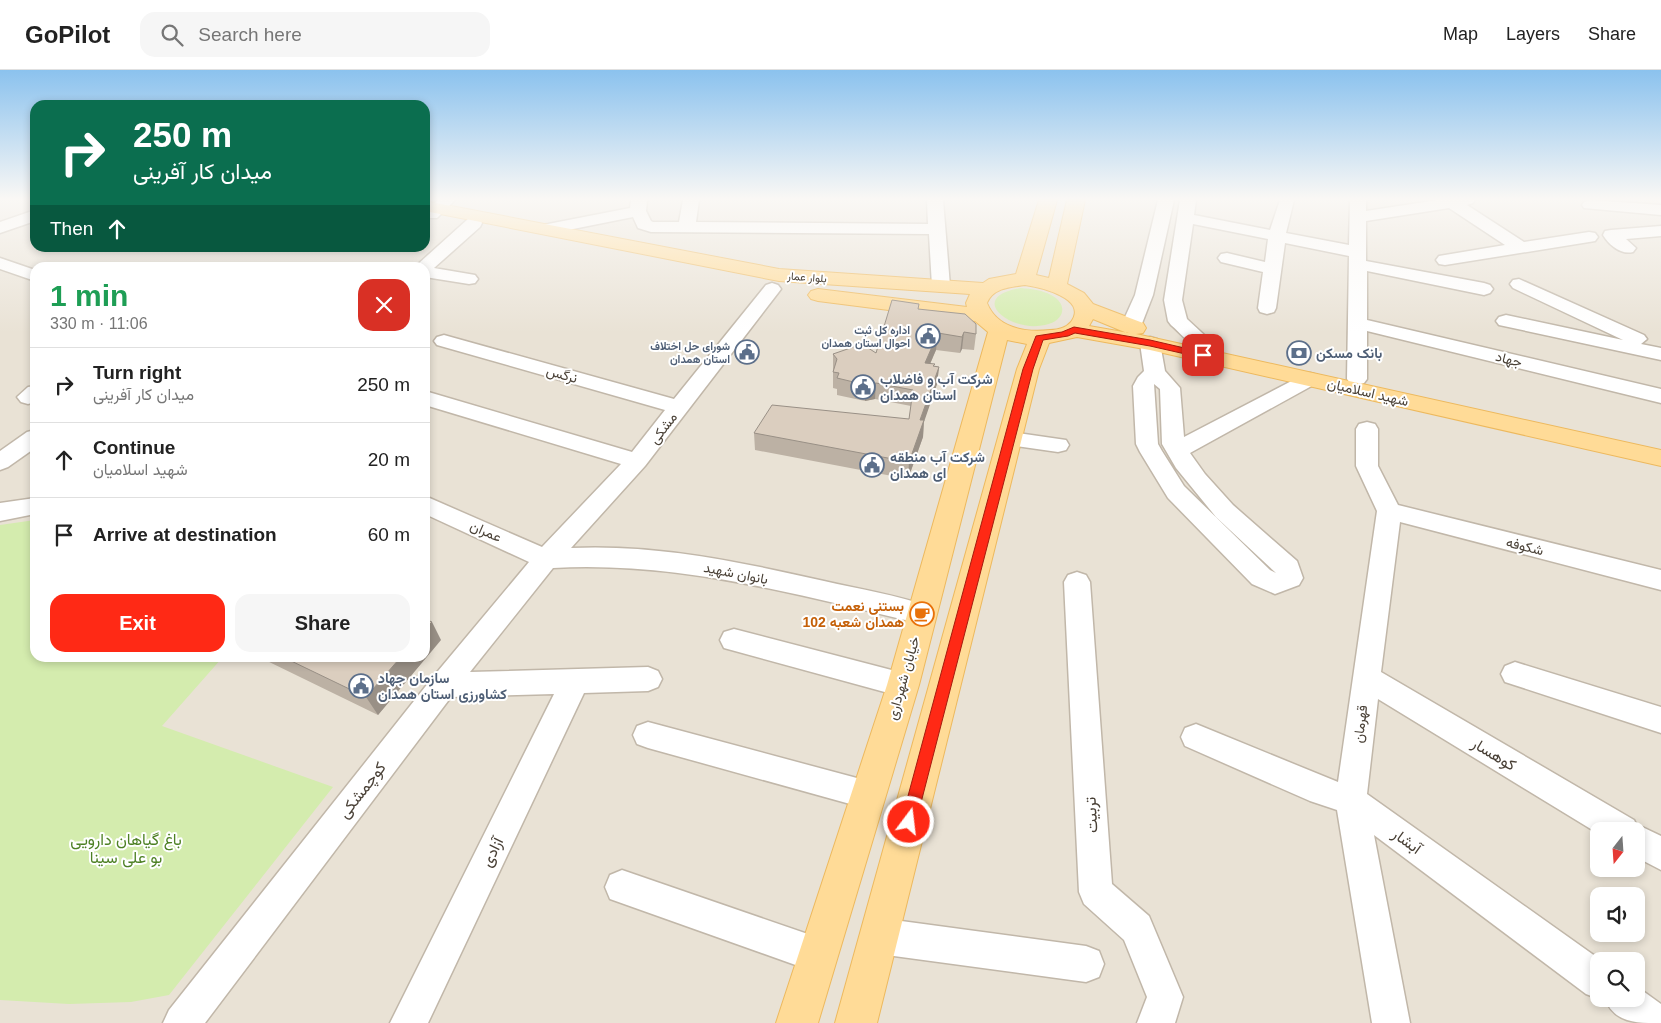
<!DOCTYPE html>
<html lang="en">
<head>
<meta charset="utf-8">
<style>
	:root { --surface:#fff; --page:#f6f6f6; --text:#222; --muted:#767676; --line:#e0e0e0; --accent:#ff2915 }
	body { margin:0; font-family:Arial,Vazirmatn,sans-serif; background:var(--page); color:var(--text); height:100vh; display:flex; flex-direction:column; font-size:19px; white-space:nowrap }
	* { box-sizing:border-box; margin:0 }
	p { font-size:16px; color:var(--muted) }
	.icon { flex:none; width:28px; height:28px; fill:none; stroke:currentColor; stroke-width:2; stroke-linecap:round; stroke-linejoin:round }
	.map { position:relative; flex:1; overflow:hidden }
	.panel { position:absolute; left:30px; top:192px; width:400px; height:400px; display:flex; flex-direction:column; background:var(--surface); border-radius:15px; box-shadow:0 2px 8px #0003 }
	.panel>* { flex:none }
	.top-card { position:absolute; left:30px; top:30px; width:400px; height:152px; border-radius:15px; box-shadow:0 2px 8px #0003; background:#0b6e4f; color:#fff; overflow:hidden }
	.needle { width:32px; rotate:197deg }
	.tools { position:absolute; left:1590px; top:752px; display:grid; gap:10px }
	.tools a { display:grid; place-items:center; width:55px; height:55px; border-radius:10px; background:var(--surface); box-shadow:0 2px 8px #0003; font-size:25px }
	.pin { position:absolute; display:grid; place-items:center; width:42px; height:42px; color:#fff; margin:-21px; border-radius:10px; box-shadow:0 2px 8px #0006 }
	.me { position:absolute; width:55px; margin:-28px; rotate:15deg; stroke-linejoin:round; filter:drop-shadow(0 0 4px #0008) }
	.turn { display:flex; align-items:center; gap:18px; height:105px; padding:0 20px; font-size:22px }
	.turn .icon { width:65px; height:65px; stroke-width:2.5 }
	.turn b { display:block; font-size:35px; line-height:42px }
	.then { display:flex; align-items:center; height:48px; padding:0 20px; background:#0003; gap:10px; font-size:19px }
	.round { display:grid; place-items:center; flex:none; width:52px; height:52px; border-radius:15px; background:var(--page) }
	.headline { display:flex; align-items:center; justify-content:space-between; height:85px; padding:0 20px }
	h1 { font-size:30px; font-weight:600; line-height:38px; color:#1e9e55 }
	.action { display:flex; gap:10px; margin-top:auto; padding:10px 20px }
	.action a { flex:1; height:58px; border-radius:15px; background:var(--accent); color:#fff; font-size:20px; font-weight:600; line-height:58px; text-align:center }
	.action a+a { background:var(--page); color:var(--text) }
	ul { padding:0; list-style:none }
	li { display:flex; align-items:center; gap:15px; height:75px; padding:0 20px; border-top:1px solid var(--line) }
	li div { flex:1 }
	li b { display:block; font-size:19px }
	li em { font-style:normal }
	header { display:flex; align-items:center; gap:30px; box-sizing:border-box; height:70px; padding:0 25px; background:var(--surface); border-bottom:1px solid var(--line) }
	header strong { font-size:24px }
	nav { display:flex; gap:28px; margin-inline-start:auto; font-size:18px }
	.search { width:350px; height:45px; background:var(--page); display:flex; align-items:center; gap:12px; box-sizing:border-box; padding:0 18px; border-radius:15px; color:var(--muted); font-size:19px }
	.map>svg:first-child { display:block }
	.residential { fill:#e9e2d5; fill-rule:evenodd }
	.green { fill:#d4ecae }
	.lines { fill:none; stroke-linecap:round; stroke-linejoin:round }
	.minor-casing { stroke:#c1b7a9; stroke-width:3 }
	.major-casing { stroke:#edb95e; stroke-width:2 }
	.minor { fill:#fff; fill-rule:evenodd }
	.major { fill:#ffdb97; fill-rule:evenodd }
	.wall { fill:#bcb1a4 }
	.shaded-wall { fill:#999086 }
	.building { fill:#dbcebf; stroke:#999086 }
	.route { fill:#ff2915; stroke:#a61b0e }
	.labels { text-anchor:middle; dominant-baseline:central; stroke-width:4; stroke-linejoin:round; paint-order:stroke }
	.far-street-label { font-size:11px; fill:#494036; stroke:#fff }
	.far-service-label { font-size:11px; font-weight:bold; fill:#4e5e75; stroke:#fff; text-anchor:end }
	.service-label { font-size:14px; font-weight:bold; fill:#4e5e75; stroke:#fff; text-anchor:start }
	.street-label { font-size:14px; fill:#494036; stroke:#fff }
	.food-label { font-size:14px; font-weight:bold; fill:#c56008; stroke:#fff; text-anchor:end }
	.near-street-label { font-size:16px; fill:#494036; stroke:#fff }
	.near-park-label { font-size:16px; fill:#4d8024; stroke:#fff }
</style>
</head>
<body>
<header>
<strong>GoPilot</strong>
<div class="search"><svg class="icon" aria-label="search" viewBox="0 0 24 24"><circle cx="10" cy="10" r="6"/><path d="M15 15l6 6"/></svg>Search here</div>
<nav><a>Map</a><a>Layers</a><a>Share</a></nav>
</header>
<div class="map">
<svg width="1661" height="953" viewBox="0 0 1661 953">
	<rect width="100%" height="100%" fill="#f5f0e8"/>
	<!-- residential -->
	<path class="residential" d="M 0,130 L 35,130 L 35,178 L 425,178 L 425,130 L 1661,130 L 1661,953 L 0,953 ZM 35,198 L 425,198 L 425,588 L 35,588 ZM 1599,761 L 1636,761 L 1636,799 L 1599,799 ZM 1599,826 L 1636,826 L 1636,864 L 1599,864 ZM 1599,891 L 1636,891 L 1636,929 L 1599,929 Z"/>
	<!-- green -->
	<g class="green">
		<path d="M 1021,218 C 1031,219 1042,220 1051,225 C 1070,235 1063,252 1045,255 C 1010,263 965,227 1021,218 Z"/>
		<polygon points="35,450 35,588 222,588 162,656 333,717 169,925 131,932 69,934 0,930 0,455"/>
	</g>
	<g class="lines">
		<!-- minor casing -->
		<g class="minor-casing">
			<g id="minor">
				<polygon points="438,130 455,130 437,148 425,148 425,142"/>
				<polygon points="631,130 647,130 646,141 651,151 653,152 679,152 683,130 699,130 696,152 928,154 927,130 943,130 950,216 947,220 941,221 935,220 932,216 929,164 651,162 638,158 633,147 548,164 542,163 540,159 542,155 548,154 630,138"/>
				<polygon points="1158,130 1174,130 1153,225 1141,256 1138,260 1131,262 1124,260 1121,256 1135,225"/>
				<path d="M 1180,130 L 1196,130 L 1194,145 L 1270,160 L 1280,130 L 1294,130 L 1286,163 L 1349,175 L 1350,130 L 1366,130 L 1366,141 L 1438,130 L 1475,130 L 1473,133 L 1467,135 L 1524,172 L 1589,162 L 1595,163 L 1598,167 L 1595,171 L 1589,172 L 1445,195 L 1439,194 L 1436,190 L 1439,186 L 1505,175 L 1449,138 L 1366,151 L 1366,191 L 1484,213 L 1490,215 L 1493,219 L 1490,223 L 1484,225 L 1367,201 L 1367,250 L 1661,319 L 1661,333 L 1367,261 L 1367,309 L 1364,313 L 1357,315 L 1350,313 L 1347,309 L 1349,186 L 1285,173 L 1276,238 L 1274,242 L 1267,244 L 1260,242 L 1258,238 L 1263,202 L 1221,192 L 1218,188 L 1221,184 L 1227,183 L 1265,192 L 1268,169 L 1193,154 L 1182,230 L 1187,249 L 1214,274 L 1211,278 C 1194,282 1183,265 1171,255 L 1168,251 L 1164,230 Z"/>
				<polygon points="1590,130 1661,135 1661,145 1584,138 1582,135 1584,132"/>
				<polygon points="35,140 35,151 0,163 0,152"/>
				<polygon points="474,148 480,149 482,153 480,157 434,198 475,205 478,209 475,213 469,214 425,207 425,198 415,198 418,194 468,149"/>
				<path d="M 1661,156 L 1661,166 L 1626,169 L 1636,178 L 1633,182 C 1621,185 1609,175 1603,165 L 1605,161 L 1611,160 Z"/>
				<polygon points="0,188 35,200 35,211 0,199"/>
				<polygon points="1519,209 1644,265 1647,269 1641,274 1661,278 1661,290 1499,255 1496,251 1499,247 1506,245 1623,270 1513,218 1510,214 1513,210"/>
				<path d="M 772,213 L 778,215 L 781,219 L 778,223 L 645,396 L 571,478 C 656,474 741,492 824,511 C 859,519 897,525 931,537 L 935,544 L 931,551 L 922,554 C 800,525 679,491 553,498 L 470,602 L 648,597 L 658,601 L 662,609 L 658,617 L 648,621 L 584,623 L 428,953 L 390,953 L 554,624 L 451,627 L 205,953 L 163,953 L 169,940 L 433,607 L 529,492 L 425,444 L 425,426 L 542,477 L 621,394 L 425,335 L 425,321 L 632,382 L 665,340 L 437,275 L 434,271 L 437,267 L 444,265 L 451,267 L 674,329 L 766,215 Z"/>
				<path d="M 1150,267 L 1157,269 L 1160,273 L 1165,301 L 1180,318 L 1184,367 L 1303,305 L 1310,303 L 1317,305 L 1320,309 L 1317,313 L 1190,383 L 1205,404 L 1233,435 L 1297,491 L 1303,508 L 1299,515 L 1275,524 L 1252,514 L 1168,428 L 1140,382 L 1136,374 L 1133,316 L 1138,307 L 1144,301 L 1140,273 L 1143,269 ZM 1154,314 L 1160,319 L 1162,374 L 1176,398 L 1216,447 L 1276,503 L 1270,500 L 1184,416 L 1162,381 L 1158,374 Z"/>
				<polygon points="35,316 35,332 28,334 21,332 17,327 28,317"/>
				<polygon points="1367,352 1375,354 1378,359 1378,396 1398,435 1661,500 1661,520 1400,452 1381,602 1634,750 1636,754 1661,766 1661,800 1636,787 1636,761 1599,761 1599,764 1378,629 1367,724 1602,891 1599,891 1599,929 1586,924 1374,765 1410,953 1372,953 1337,740 1310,731 1185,676 1181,667 1185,658 1196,654 1338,712 1377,441 1356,396 1356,359 1359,354"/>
				<polygon points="35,360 35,378 8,397 0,400 0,381 27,362"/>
				<polygon points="1010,362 1066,370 1069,375 1066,380 1058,382 1002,374 999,369 1002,364"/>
				<polygon points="35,428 35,444 0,451 0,433"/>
				<polygon points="1077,502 1086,505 1090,512 1112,814 1149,846 1183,927 1175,953 1137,953 1147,927 1124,870 1084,834 1079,822 1064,512 1068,505"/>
				<polygon points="734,559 903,603 913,607 917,615 913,623 903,627 724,578 720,570 724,562"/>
				<polygon points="1515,592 1661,637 1661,663 1505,612 1501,604 1505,596"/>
				<polygon points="648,652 868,711 879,715 884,725 879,735 868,739 648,678 637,674 633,665 637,656"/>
				<polygon points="622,800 831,872 836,885 831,898 818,903 610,829 605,817 610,805"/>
				<polygon points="879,848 1086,876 1099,881 1104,894 1099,907 1086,912 879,884 867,878 861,866 867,854"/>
				<path d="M 1636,916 L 1661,934 L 1661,953 C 1635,953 1615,953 1605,929 L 1636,929 Z"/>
			</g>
		</g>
		<!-- major casing -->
		<g class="major-casing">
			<path id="major" d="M 1039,130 L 1057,130 L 1036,205 L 1049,208 L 1067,130 L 1085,130 L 1067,214 L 1084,223 L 1093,234 L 1143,253 L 1146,258 L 1143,263 L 1136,264 L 1661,380 L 1661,396 L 1150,280 L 1077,267 L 1049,273 L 1039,299 L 877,953 L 835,953 L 1017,299 L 1027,274 L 1007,270 L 919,615 L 818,953 L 776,953 L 887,615 L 988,262 L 975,251 L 818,231 L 811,229 L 808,225 L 811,221 L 818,219 L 967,237 L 966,233 L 970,224 L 779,211 L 425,141 L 425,131 L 779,199 L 983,213 L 989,209 L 1016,204 ZM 1025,215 C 1039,217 1089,228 1071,252 C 1066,258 1057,260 1050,260 C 1025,263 997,258 987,233 C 993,218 1010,217 1025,215 ZM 1093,249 L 1127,263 L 1129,263 L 1089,256 Z"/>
		</g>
		<!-- minor -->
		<use href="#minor" class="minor"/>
		<!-- major -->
		<use href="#major" class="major"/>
	</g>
	<!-- wall -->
	<g class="wall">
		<polygon points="919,234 918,239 976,264 974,280 962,279 960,283 936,280 930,294 935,296 939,297 937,314 924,350 923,367 908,409 755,380 754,363 909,349 911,336 875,329 865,331 837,325 837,319 833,318 833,284 876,283"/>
		<polygon points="441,570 378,645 261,588 425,588"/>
	</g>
	<!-- shaded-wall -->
	<g class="shaded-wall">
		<polygon points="964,262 962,279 960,283 962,267"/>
		<polygon points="938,263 936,280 923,310 925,293"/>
		<polygon points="939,297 937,314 924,352 924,350 923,367 908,409 909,392 920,350"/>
		<polygon points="876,313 875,329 865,331 866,315"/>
		<polygon points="432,552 441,570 378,645 366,627 400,588 425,588 425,559"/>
	</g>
	<!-- building -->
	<g class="building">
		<polygon points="892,230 919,234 918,239 965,244 976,254 976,264 964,262 962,267 938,263 925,293 935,294 933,296 939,297 920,350 924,350 909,392 754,363 772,335 909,349 913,320 876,313 866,315 837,308 839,303 833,302 837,289 833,284 862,274 876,283"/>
		<polygon points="425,549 432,552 425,559"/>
		<polygon points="285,588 400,588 366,627"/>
	</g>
	<!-- sky -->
	<linearGradient id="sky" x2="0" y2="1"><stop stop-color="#8bc2ee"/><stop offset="0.49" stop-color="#faf8f5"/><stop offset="1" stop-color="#faf8f5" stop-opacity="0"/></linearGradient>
	<rect width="1661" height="263" fill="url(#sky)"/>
	<!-- route -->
	<polygon class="route" points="1074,257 1150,270 1206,283 1208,285 1203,288 1150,276 1075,263 1068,266 1043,270 1033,299 916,752 914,757 909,759 904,757 901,752 1023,299 1036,266 1062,262"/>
	<!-- icons -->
	<defs>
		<g id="civic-ring" transform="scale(1.25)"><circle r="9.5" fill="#fff" stroke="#5c6f8a" stroke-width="1.5"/><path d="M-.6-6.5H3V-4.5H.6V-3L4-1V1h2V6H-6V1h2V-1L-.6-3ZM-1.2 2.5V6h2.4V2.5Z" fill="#5c6f8a"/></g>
		<g id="bank-ring" transform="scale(1.25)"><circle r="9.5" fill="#fff" stroke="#5c6f8a" stroke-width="1.5"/><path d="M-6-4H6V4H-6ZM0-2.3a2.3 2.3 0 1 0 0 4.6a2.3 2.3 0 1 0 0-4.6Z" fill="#5c6f8a"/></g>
		<g id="cafe-ring" transform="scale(1.25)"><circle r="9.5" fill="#fff" stroke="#e8710a" stroke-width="1.5"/><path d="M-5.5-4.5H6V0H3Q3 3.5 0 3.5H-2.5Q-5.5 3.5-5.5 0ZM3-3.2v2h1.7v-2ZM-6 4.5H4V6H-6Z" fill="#e8710a"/></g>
	</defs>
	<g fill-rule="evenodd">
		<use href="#civic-ring" x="928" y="266"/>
		<use href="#civic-ring" x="747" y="282"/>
		<use href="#bank-ring" x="1299" y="283"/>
		<use href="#civic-ring" x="863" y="317"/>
		<use href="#civic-ring" x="872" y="395"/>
		<use href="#cafe-ring" x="922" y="544"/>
		<use href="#civic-ring" x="361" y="616"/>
	</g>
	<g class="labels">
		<!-- far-street labels -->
		<g class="far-street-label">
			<text transform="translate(807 207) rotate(4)">بلوار عمار</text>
		</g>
		<!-- far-service labels -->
		<g class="far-service-label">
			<text x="910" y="260">اداره کل ثبت<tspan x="910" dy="13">احوال استان همدان</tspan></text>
			<text x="730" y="276">شوراى حل اختلاف<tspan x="730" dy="13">استان همدان</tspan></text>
		</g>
		<!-- service labels -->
		<g class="service-label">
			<text x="1316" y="283">بانک مسکن</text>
			<text x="880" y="309">شرکت آب و فاضلاب<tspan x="880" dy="16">استان همدان</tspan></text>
			<text x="890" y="387">شرکت آب منطقه<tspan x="890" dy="16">ای همدان</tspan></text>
			<text x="378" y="608">سازمان جهاد<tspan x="378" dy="16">کشاورزی استان همدان</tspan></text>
		</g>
		<!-- street labels -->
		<g class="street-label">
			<text transform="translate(1509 289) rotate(14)">جهاد</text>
			<text transform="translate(562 304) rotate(16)">نرگس</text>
			<text transform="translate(1368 322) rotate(13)">شهید اسلامیان</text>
			<text transform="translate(663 358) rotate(-52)">مشکی</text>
			<text transform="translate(486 461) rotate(24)">عمران</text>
			<text transform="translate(1525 476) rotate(14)">شکوفه</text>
			<text transform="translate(736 503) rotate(11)">بانوان شهید</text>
			<text transform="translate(903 608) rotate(-74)">خیابان شهرداری</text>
			<text transform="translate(1360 654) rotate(-83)">قهرمان</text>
		</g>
		<!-- food labels -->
		<g class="food-label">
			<text x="904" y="536">بستنی نعمت<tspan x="904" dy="16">همدان شعبه 102</tspan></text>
		</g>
		<!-- near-street labels -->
		<g class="near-street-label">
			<text transform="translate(1494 684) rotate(31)">کوهسار</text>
			<text transform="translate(362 720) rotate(-52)">کوچمشکی</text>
			<text transform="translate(1091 745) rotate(-93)">تربیت</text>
			<text transform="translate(1407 771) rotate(36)">آبشار</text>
			<text transform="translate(492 782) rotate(-64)">آزادی</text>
		</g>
		<!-- near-park labels -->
		<g class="near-park-label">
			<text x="126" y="769">باغ گیاهان دارویی<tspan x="126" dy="18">بو علی سینا</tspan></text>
		</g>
	</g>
</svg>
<div class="tools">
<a><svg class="needle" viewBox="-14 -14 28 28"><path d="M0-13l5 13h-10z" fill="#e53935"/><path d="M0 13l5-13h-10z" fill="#767676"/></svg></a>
<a><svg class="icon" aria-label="sound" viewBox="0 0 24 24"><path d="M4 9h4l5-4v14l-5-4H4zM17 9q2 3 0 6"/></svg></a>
<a><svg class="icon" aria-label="search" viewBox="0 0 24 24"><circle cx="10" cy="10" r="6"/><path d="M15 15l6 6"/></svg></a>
</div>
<div class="pin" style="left:1203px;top:285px;background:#d93025"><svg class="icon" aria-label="arrive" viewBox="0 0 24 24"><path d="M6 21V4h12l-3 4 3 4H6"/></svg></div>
<svg class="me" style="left:909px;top:752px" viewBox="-20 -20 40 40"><circle r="17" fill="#ff2915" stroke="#fff" stroke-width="3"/><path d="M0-11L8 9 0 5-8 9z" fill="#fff"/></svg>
<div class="top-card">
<div class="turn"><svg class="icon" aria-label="right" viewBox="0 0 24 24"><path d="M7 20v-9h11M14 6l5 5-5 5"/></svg><div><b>250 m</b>میدان کار آفرینی</div></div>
<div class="then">Then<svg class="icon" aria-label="ahead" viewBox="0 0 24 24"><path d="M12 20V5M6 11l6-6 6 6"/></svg></div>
</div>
<section class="panel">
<div class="headline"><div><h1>1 min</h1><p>330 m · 11:06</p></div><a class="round" style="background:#d93025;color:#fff"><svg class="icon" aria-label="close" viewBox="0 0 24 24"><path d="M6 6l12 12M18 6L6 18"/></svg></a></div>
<ul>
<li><svg class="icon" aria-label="right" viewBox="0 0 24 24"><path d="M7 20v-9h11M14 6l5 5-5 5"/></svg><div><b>Turn right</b><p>میدان کار آفرینی</p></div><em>250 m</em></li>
<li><svg class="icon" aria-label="ahead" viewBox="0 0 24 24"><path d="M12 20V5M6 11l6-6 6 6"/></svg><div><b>Continue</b><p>شهید اسلامیان</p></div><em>20 m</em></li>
<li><svg class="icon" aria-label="arrive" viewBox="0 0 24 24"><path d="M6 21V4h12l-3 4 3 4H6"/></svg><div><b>Arrive at destination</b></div><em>60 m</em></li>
</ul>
<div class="action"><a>Exit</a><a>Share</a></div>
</section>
</div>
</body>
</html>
